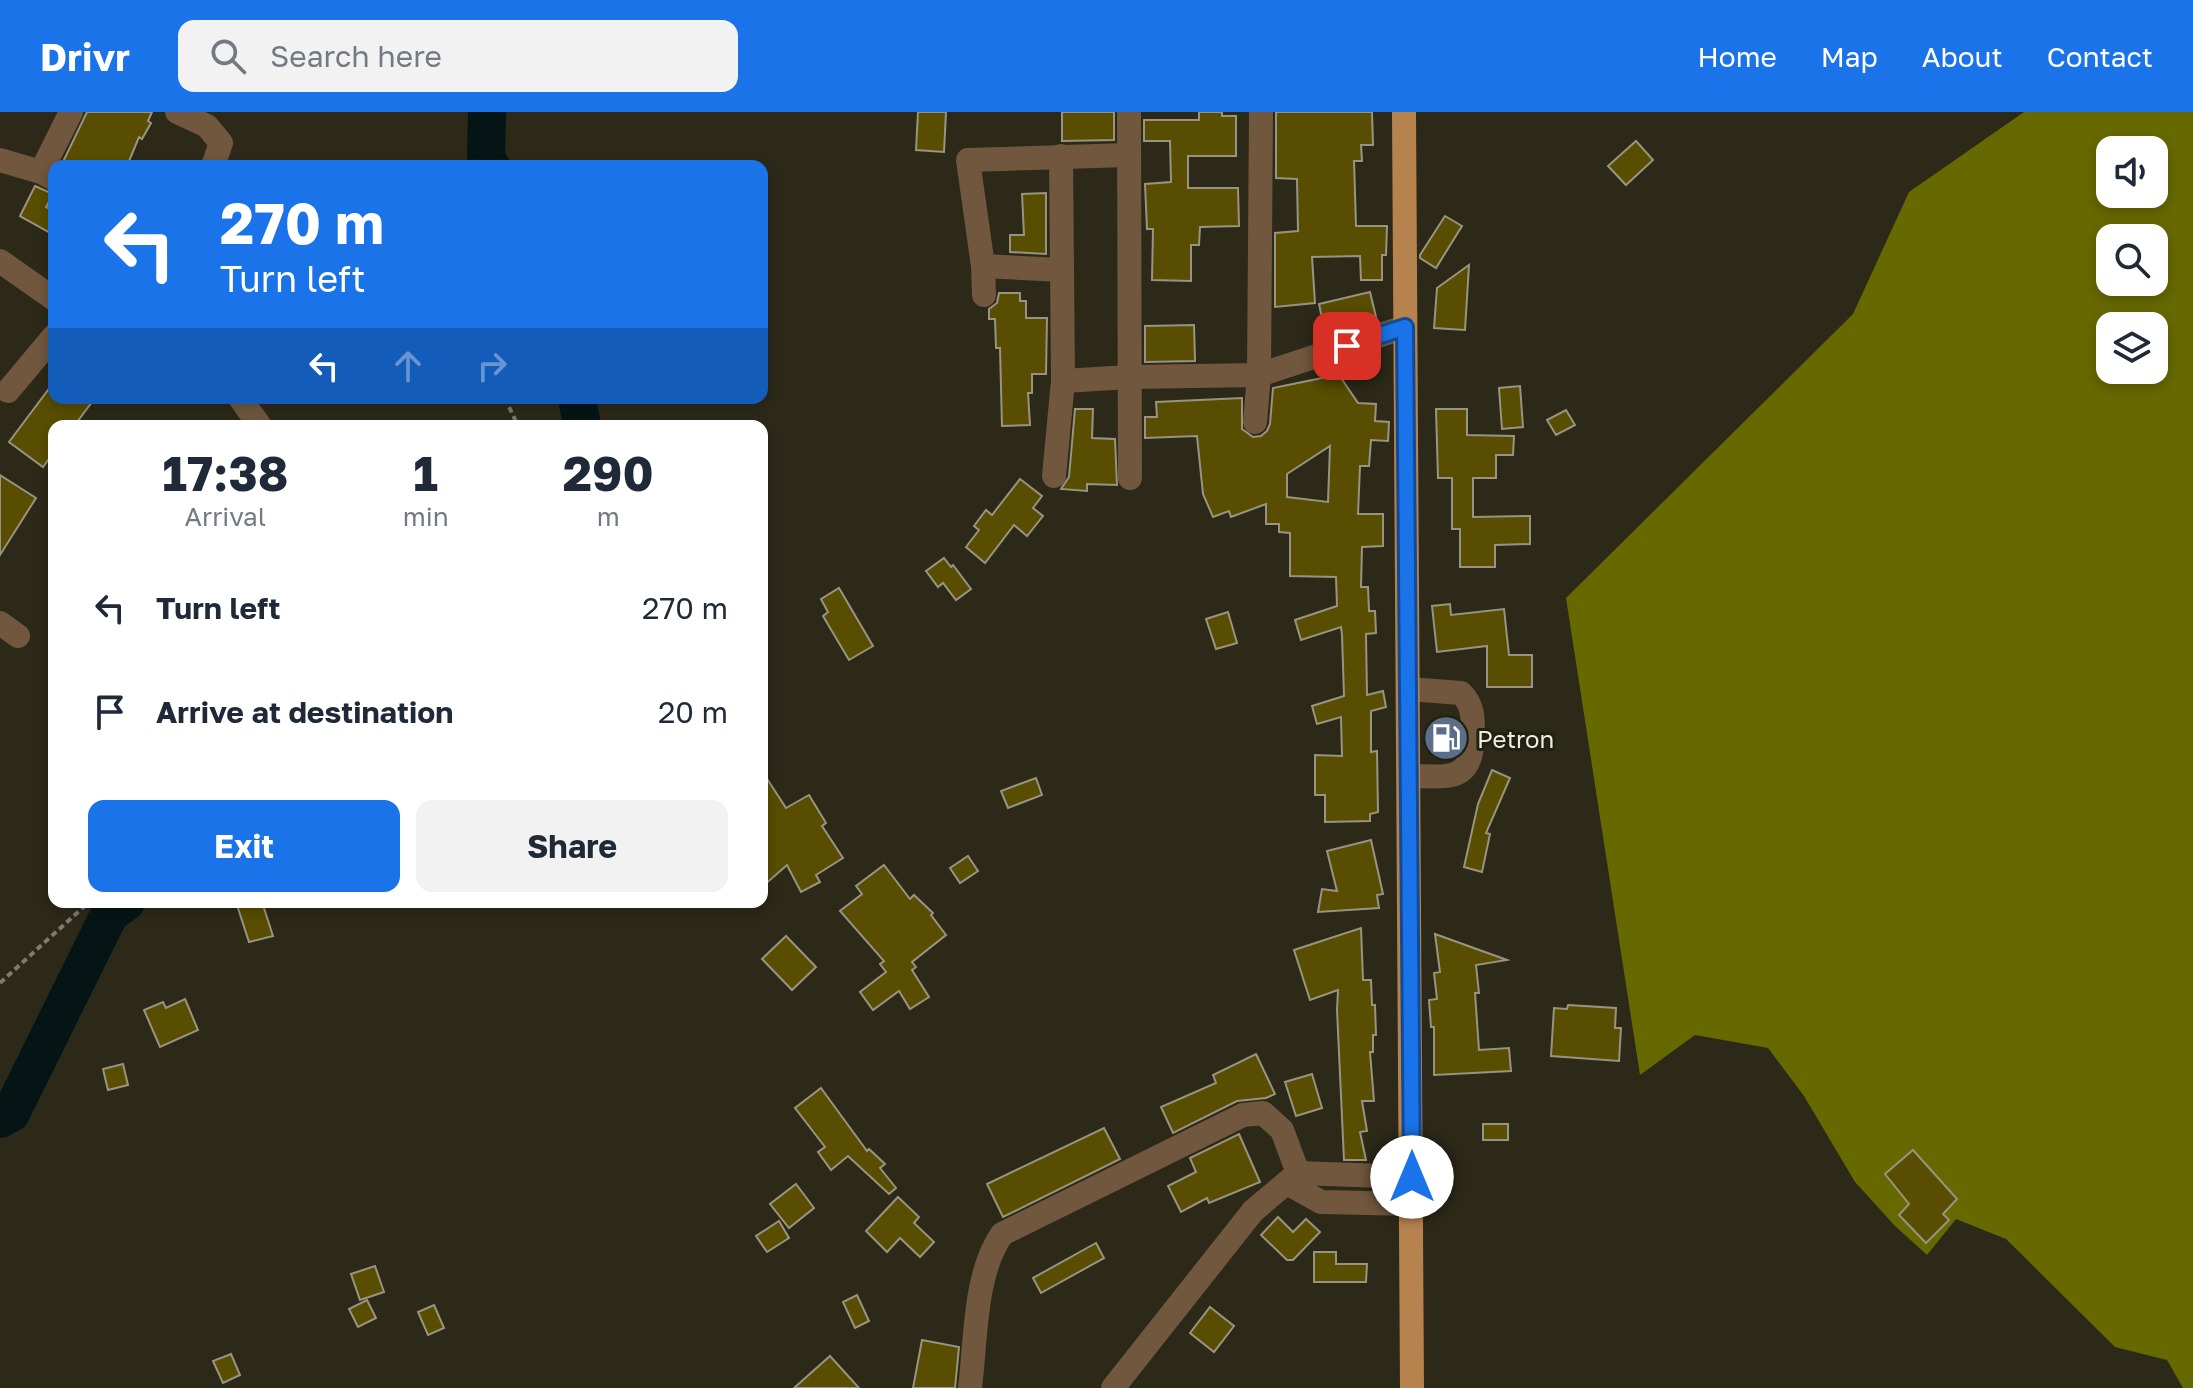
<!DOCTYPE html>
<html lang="en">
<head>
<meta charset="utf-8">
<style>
	:root { --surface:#fff; --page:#f2f2f3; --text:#1f2937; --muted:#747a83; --accent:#1a73e8 }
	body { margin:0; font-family:"Golos Text",sans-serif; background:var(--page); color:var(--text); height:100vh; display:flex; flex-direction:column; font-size:30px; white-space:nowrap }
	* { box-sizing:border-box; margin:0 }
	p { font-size:26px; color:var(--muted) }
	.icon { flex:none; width:44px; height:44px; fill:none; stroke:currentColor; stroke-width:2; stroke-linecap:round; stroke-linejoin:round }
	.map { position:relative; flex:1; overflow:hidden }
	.panel { position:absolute; left:48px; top:308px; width:720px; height:488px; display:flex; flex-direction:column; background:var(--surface); border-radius:16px; box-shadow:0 4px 12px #0003 }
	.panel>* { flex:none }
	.guide { position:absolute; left:48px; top:48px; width:720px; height:244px; border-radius:16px; box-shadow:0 4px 12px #0003; background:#1a73e8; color:#fff; overflow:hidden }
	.tools { position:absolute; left:2096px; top:24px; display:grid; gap:16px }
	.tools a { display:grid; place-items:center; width:72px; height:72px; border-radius:16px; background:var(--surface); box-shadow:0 4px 12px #0003; font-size:40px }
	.pin { position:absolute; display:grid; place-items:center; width:68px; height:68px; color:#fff; margin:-34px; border-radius:16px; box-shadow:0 4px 12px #0006 }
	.me { position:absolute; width:88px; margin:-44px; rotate:0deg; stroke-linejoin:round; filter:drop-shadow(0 0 6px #0008) }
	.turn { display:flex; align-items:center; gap:28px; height:168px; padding:0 40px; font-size:36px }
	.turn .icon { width:104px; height:104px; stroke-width:2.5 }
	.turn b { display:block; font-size:56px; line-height:68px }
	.lanes { display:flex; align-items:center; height:76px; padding:0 40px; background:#0003; justify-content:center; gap:40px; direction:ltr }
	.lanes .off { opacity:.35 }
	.eta { display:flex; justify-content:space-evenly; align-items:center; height:136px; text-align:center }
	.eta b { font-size:48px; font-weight:700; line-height:56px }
	.action { display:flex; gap:16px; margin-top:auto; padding:16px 40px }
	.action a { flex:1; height:92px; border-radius:16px; background:var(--accent); color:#fff; font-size:32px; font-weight:700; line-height:92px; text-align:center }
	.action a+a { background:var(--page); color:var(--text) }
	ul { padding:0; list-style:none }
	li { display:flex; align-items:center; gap:24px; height:104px; padding:0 40px }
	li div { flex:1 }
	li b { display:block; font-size:30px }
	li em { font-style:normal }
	header { display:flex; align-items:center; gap:48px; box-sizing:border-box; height:112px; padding:0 40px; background:var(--accent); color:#fff }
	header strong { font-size:38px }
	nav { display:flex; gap:44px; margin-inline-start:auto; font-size:28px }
	.search { width:560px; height:72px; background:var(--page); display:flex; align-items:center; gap:20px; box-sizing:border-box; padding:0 28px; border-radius:16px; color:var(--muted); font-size:30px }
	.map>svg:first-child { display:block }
	.forest { fill:#666800; fill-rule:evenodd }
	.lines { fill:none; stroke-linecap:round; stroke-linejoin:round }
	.river { stroke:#051516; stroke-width:38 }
	.building { fill:#584d00; stroke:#989481; stroke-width:2; fill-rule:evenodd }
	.path { stroke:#7d7b6d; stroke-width:4; stroke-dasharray:6 4; stroke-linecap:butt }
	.minor { stroke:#70573e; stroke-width:24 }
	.major { stroke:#b6834f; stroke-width:24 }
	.route-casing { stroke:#114b97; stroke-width:20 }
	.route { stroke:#1a73e8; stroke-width:14 }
	.labels { text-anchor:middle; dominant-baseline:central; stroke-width:6; stroke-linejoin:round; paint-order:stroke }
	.poi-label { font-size:24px; fill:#efede3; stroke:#22200f; text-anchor:start }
</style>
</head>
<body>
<header>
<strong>Drivr</strong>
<div class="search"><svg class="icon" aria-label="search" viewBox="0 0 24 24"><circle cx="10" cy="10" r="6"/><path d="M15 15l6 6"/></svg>Search here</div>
<nav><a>Home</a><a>Map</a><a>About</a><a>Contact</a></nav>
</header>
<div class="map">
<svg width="2193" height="1276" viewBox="0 0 2193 1276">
	<rect width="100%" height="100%" fill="#2c2919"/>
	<!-- forest -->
	<path class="forest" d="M 2024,0 L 2193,0 L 2193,1276 L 2183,1276 L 2167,1248 L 2115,1235 L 2006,1127 L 1956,1107 L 1927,1143 L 1895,1114 L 1855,1070 L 1804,984 L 1768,936 L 1695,923 L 1640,963 L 1566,486 L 1853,202 L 1909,80 ZM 2110,38 L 2154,38 L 2154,82 L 2110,82 ZM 2110,126 L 2154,126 L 2154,170 L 2110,170 ZM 2110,214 L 2154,214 L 2154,258 L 2110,258 Z"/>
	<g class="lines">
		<!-- river -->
		<g class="river">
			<polyline points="487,0 486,50 491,54"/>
			<polyline points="577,286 582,314"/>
			<polyline points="0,1007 11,1001 110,801 126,790"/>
		</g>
	</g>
	<!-- building -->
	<g class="building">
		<polygon points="87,0 152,0 148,9 151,11 142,27 139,25 127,54 61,54"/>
		<polygon points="918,0 946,0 944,40 916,38"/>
		<polygon points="1062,0 1114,0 1114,28 1062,29"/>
		<polygon points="1199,0 1222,0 1222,4 1236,4 1236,44 1188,44 1188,76 1238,76 1239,114 1200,115 1199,133 1191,133 1191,169 1152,168 1153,117 1147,117 1145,72 1171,70 1170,29 1144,29 1144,8 1199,8"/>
		<polygon points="1276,0 1372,0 1373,33 1361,33 1362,49 1354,49 1356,114 1387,114 1386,143 1382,143 1382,168 1361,168 1360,144 1312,145 1315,191 1275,195 1275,121 1298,119 1297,67 1276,66"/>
		<polygon points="1636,29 1653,48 1626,73 1608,54"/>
		<polygon points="35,74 53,82 46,95 54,99 54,123 20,104"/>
		<polygon points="1046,81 1046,142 1010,140 1010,123 1024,123 1022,82"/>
		<polygon points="1445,104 1462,114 1436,156 1420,146 1420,143"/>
		<polygon points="1469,153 1465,218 1434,216 1437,176"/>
		<polygon points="1370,180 1377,209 1326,225 1319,192"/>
		<polygon points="999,181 1020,181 1020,189 1026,189 1026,206 1047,206 1046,262 1032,262 1032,281 1028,281 1030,313 1002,314 1000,236 996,236 995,207 989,207 989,197 997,191"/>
		<polygon points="1194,213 1195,249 1145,250 1145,214"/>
		<path d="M 1335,257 L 1358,291 L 1376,292 L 1375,309 L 1389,310 L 1388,329 L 1371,328 L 1369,354 L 1360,354 L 1358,402 L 1383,402 L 1383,434 L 1362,435 L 1361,475 L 1368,475 L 1369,499 L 1375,499 L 1376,521 L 1366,522 L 1367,583 L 1383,579 L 1386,595 L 1371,599 L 1371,640 L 1377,639 L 1378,700 L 1370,702 L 1370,709 L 1325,710 L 1325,683 L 1315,683 L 1315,643 L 1342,644 L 1341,605 L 1317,612 L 1312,594 L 1344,584 L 1342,523 L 1341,515 L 1301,528 L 1295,508 L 1337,494 L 1336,465 L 1290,464 L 1290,421 L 1279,420 L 1279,412 L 1266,412 L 1266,392 L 1231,405 L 1229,399 L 1213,405 L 1203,382 L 1197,324 L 1145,326 L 1145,305 L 1157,305 L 1156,290 L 1242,286 L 1242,317 L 1253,325 L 1261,324 L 1267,319 L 1270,312 L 1273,276 L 1322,266 ZM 1330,334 L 1328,390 L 1287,385 L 1287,362 Z"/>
		<polygon points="54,270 54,286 95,286 74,314 54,314 54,340 43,355 9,330"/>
		<polygon points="1520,274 1523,315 1502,317 1499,276"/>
		<polygon points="1075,297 1093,297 1092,326 1115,327 1117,373 1087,372 1087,379 1061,377 1069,365"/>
		<polygon points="1436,297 1467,297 1467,323 1514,324 1513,343 1496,343 1496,366 1473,366 1473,405 1530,404 1530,432 1495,433 1495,455 1460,455 1460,417 1452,417 1452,366 1438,366"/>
		<polygon points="1566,298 1575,313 1556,323 1547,308"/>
		<polygon points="0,363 36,386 0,443"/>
		<polygon points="1020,367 1042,384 1033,396 1043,404 1027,424 1014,413 985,451 966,435 979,418 974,414 986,398 992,403"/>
		<polygon points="944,446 951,455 953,453 971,477 956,488 943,471 938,475 926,459"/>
		<polygon points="839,476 873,534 849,548 823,504 828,500 821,487"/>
		<polygon points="1450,492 1451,503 1504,497 1509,543 1532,543 1532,575 1487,575 1487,534 1437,540 1432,494"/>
		<polygon points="1228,500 1237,531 1216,537 1206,507"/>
		<polygon points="1433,609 1458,610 1455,642 1433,642"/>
		<polygon points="1492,658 1510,666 1486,721 1490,722 1482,760 1464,755 1478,692"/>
		<polygon points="762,659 786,696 809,683 826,711 822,714 843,746 816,763 820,770 801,780 787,753 762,775"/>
		<polygon points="1036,666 1042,683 1008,696 1001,679"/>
		<polygon points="1371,728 1383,782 1377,783 1379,796 1318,800 1322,777 1337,779 1327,739"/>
		<polygon points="968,744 978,759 960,771 950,756"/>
		<polygon points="884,753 910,787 914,783 933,801 931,803 946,823 912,850 916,855 912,858 929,885 910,897 899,879 873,898 860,880 886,860 880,852 884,849 840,799 862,782 856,774"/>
		<polygon points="236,790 262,790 273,824 249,830"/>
		<polygon points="1361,816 1363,868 1371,868 1372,893 1375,893 1376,923 1373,923 1373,940 1370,940 1374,989 1362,989 1367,1019 1360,1020 1366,1048 1344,1048 1337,898 1338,878 1310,888 1294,838"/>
		<polygon points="1435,822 1507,848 1476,853 1479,881 1475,881 1479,938 1509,936 1511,959 1434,963 1434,915 1431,915 1429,888 1437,887 1434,861 1440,860"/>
		<polygon points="786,824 816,855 792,878 762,847"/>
		<polygon points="185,887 198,918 160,935 144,898 163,890 166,896"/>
		<polygon points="1568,893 1616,896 1615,916 1621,916 1619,949 1551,944 1554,896 1567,897"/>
		<polygon points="1256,942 1275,982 1266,986 1237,989 1173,1021 1161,995 1216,971 1213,963"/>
		<polygon points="123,952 128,973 108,978 103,957"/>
		<polygon points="1312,962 1322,996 1296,1004 1285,970"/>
		<polygon points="821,976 867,1039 869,1037 885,1052 880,1056 896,1076 889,1082 848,1044 831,1058 818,1040 825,1035 795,996"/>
		<rect x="1483" y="1012" width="25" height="16"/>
		<polygon points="1104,1016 1120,1047 1003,1105 987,1072"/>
		<polygon points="1239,1022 1260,1070 1209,1091 1207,1086 1181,1100 1168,1074 1196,1060 1190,1046"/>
		<polygon points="1913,1038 1957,1087 1943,1102 1949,1108 1926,1131 1899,1103 1909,1092 1885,1062"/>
		<polygon points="796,1072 814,1096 789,1116 770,1092"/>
		<polygon points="898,1085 919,1105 914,1111 934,1130 920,1145 900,1126 887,1140 866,1119"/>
		<polygon points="1278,1105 1293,1120 1306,1107 1320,1120 1293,1148 1287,1148 1261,1123"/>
		<polygon points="779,1109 789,1126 767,1140 756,1124"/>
		<polygon points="1096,1131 1104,1146 1041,1181 1033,1166"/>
		<polygon points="1314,1140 1336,1140 1336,1152 1367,1152 1366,1170 1314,1170"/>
		<polygon points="375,1154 384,1180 360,1188 351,1162"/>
		<polygon points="857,1183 869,1209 855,1216 843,1190"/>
		<polygon points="367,1188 376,1206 358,1215 349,1197"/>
		<polygon points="434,1193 444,1216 428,1223 418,1200"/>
		<polygon points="1210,1195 1234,1214 1214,1240 1190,1221"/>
		<polygon points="922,1228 959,1235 955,1276 913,1276"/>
		<polygon points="231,1242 240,1263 223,1271 213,1249"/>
		<polygon points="830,1244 859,1276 794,1276"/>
	</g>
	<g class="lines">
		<!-- path -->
		<g class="path">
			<polyline points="505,286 518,314"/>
			<polyline points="0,871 89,790"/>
		</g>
		<!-- minor -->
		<g class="minor">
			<polyline points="177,0 207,14 221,31 213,54"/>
			<polyline points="1129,0 1130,366"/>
			<polyline points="0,48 41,60 54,67"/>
			<polyline points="41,60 71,0"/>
			<polyline points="0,149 54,187"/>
			<polyline points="983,154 1062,158"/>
			<polyline points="984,183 983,154 968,48 1128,43"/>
			<polyline points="1063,269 1130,265 1259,263 1405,215"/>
			<polyline points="8,279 54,224"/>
			<polyline points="240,286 260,314"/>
			<polyline points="1255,310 1259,263 1261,0"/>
			<polyline points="1054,364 1063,269 1061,44"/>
			<polyline points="0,511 18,524"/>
			<path d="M 1408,577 L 1461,581 C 1473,593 1473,605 1473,621 C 1472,672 1450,664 1409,664"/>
			<polyline points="1287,1071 1321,1090 1412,1092"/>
			<path d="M 970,1276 C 976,1228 974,1162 1002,1122 L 1243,1003 L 1263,1001 L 1282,1018 L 1298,1061"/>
			<polyline points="1113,1276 1253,1099 1298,1061 1412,1065"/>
		</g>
		<!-- major -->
		<polyline class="major" points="1404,0 1412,1276"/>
	</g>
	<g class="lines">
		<!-- route casing -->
		<g class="route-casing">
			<polyline id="route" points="1347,234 1405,215 1412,1065"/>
		</g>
		<!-- route -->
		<use href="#route" class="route"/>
	</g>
	<!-- icons -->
	<defs>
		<g id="fuel-disc" transform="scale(2.3)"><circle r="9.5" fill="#5c6f8a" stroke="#22200f"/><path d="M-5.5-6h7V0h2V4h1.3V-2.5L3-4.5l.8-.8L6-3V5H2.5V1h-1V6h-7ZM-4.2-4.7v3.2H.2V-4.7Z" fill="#fff"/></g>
	</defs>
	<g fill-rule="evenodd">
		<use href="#fuel-disc" x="1446" y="626"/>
	</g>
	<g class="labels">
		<!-- poi labels -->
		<g class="poi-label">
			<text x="1477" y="626">Petron</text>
		</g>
	</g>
</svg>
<div class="tools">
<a><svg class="icon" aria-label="sound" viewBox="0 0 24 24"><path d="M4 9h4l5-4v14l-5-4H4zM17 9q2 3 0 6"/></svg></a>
<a><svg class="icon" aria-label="search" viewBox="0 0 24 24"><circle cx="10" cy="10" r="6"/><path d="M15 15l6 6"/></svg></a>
<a><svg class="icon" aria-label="layers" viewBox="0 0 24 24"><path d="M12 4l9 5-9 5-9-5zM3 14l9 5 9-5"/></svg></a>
</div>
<div class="pin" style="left:1347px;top:234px;background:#d93025"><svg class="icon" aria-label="arrive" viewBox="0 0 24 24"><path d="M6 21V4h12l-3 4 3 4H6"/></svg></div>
<svg class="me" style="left:1412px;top:1065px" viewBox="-20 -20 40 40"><circle r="19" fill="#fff"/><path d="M0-13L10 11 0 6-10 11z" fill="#1a73e8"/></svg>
<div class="guide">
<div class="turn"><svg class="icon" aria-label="left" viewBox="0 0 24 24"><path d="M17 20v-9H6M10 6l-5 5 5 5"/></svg><div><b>270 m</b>Turn left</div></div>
<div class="lanes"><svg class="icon" aria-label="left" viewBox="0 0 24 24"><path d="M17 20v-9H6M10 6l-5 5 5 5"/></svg><svg class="icon off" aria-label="ahead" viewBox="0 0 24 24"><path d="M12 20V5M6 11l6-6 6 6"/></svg><svg class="icon off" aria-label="right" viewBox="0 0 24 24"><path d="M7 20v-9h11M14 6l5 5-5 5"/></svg></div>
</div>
<section class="panel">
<div class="eta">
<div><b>17:38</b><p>Arrival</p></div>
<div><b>1</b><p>min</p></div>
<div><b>290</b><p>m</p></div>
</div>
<ul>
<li><svg class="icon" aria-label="left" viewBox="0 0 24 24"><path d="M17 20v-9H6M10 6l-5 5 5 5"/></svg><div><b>Turn left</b></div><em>270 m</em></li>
<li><svg class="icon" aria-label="arrive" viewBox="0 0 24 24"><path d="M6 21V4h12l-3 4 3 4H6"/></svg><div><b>Arrive at destination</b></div><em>20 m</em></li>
</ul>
<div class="action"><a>Exit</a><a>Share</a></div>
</section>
</div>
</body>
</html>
